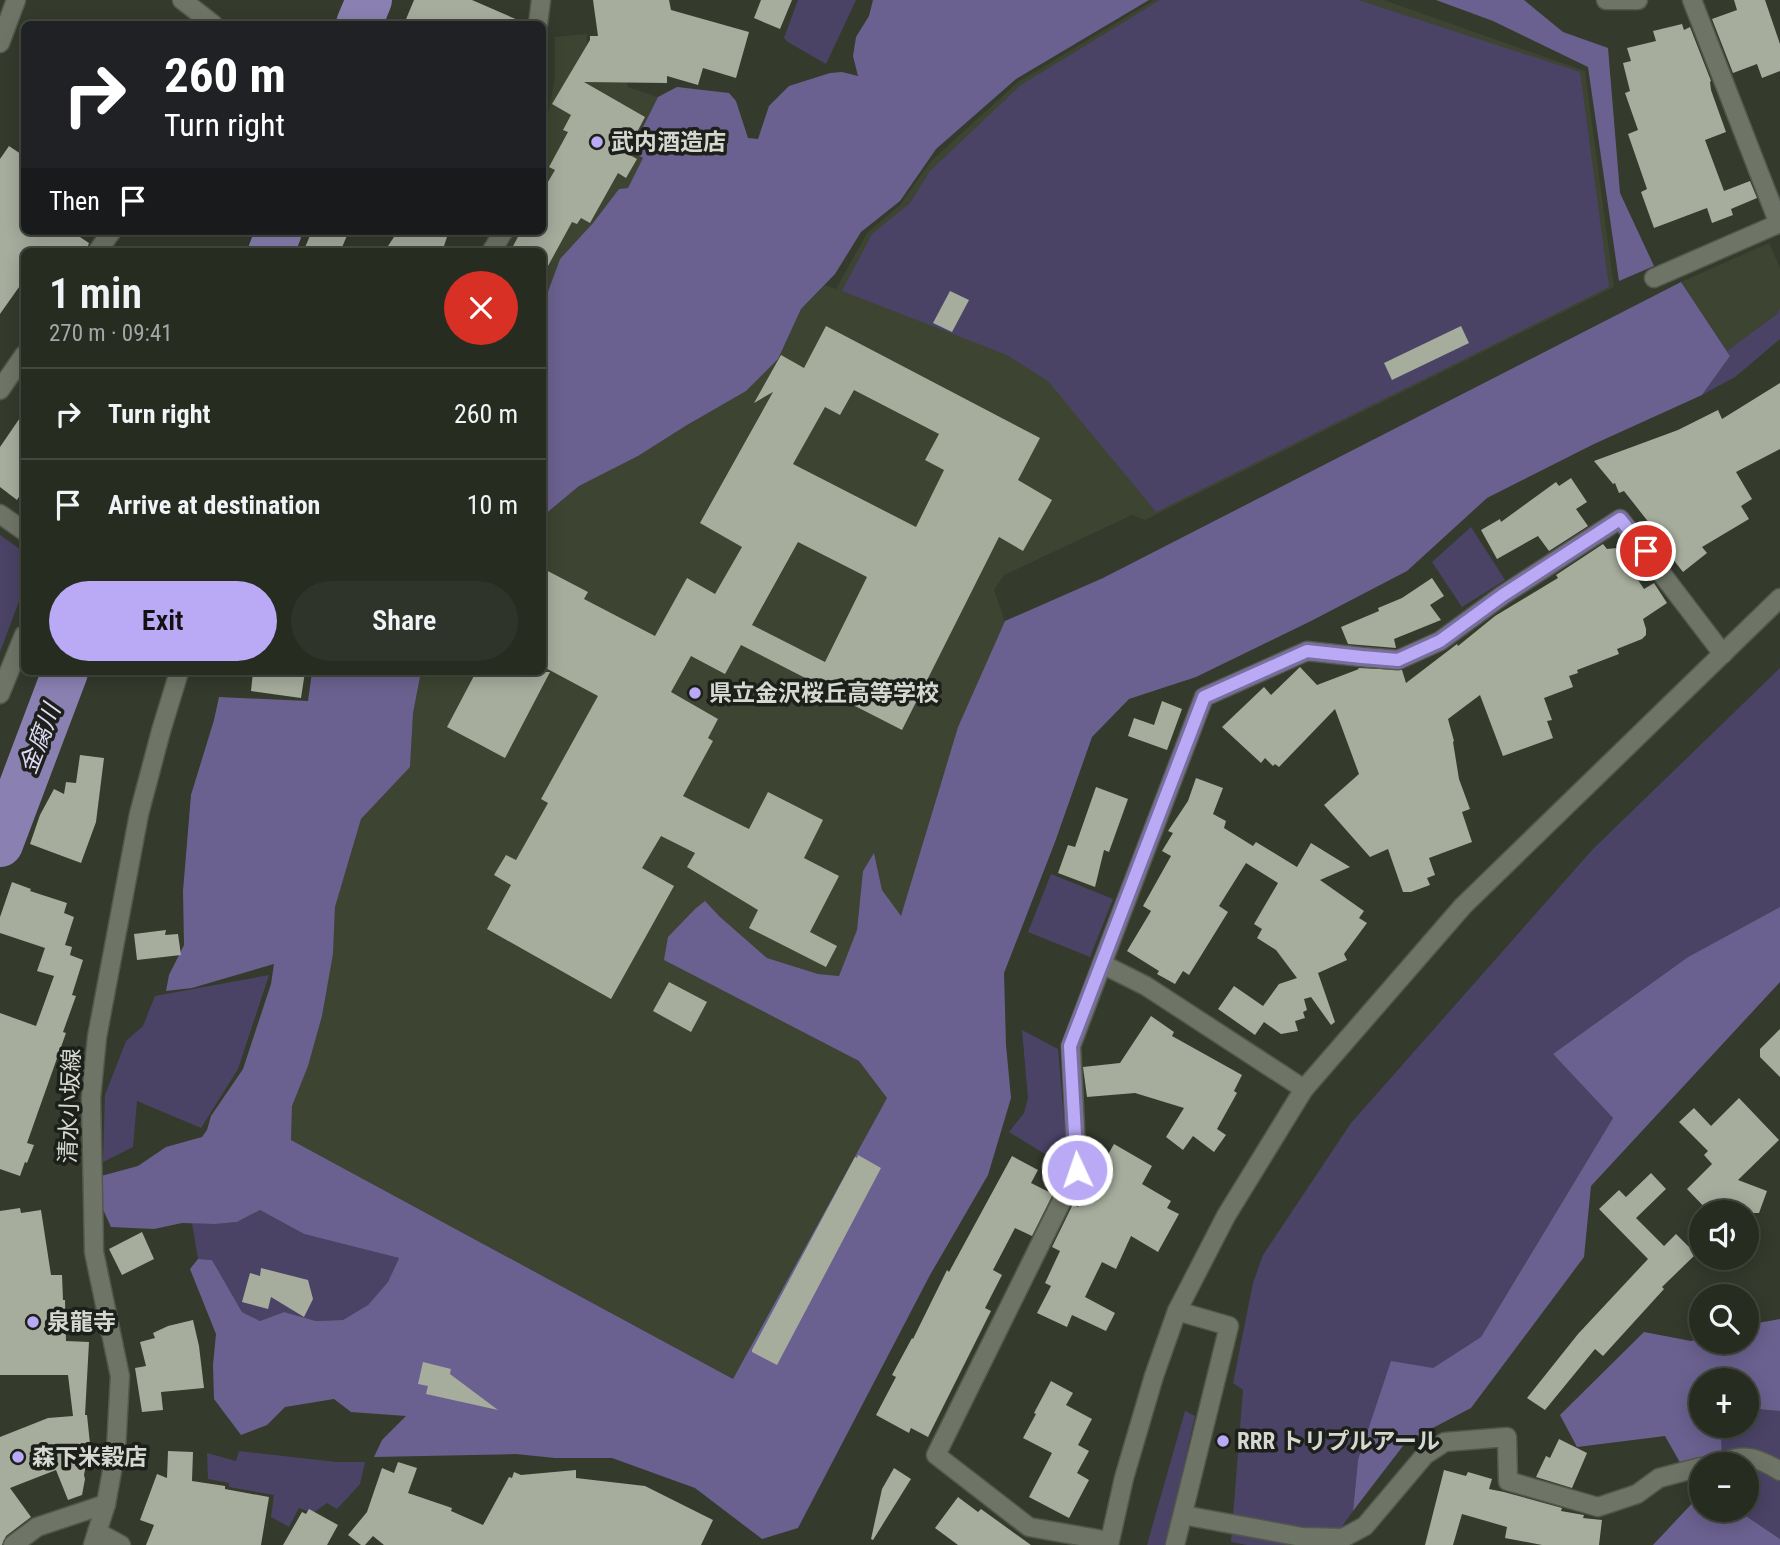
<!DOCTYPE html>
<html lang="en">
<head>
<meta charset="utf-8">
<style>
	:root { --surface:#272c21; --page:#2f342a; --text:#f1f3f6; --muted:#a4a7a5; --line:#43483f; --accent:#baaaf6 }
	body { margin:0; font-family:"Roboto Condensed","Noto Sans JP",sans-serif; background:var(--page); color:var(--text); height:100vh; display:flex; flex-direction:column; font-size:26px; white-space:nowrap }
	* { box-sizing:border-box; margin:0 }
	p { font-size:23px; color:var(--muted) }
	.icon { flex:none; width:38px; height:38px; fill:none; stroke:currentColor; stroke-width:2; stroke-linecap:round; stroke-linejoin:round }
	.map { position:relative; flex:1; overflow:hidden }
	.drawer { position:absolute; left:21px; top:248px; width:525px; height:427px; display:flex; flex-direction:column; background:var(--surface); border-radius:10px; box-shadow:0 4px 18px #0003,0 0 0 2px var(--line) }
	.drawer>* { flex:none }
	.banner { position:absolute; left:21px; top:21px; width:525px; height:214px; border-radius:10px; box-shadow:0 4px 18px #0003,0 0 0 2px var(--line); background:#202124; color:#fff; overflow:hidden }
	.tools { position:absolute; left:1689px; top:1200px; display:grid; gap:14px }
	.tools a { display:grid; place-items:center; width:70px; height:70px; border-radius:50%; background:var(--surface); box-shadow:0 4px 18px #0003,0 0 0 2px var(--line); font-size:35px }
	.pin { position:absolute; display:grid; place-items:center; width:60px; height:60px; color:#fff; margin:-30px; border:4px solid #fff; border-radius:50%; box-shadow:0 2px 7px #0007 }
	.me { position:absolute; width:77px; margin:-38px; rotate:357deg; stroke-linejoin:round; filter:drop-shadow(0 0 5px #0008) }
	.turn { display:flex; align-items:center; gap:24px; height:147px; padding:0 28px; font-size:32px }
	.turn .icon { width:91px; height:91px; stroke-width:2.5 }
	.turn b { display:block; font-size:49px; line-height:60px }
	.then { display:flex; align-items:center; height:66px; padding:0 28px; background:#0003; gap:14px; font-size:26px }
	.round { display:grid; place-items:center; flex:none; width:74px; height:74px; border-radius:37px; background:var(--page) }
	.headline { display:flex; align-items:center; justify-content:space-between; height:119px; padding:0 28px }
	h1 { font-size:42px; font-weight:600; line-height:52px }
	.button { display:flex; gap:14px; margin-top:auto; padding:14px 28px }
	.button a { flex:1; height:80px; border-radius:42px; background:var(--accent); color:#111; font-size:28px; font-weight:600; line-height:80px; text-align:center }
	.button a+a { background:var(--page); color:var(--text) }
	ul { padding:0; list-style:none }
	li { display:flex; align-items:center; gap:21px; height:91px; padding:0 28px; border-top:2px solid var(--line) }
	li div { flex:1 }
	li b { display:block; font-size:26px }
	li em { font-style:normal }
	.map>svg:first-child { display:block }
	.built { fill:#3d4431 }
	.green { fill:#4a4366 }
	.forest { fill:#6b6190 }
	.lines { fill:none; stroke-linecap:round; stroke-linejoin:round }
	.river { stroke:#8a80b2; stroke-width:46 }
	.building { fill:#a6ad9d; fill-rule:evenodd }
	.street-casing { stroke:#53584c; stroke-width:21 }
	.secondary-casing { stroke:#53584c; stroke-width:21 }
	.street { stroke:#6f7566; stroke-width:18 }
	.secondary { stroke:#6f7566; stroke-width:18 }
	.route-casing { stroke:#796ea0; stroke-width:18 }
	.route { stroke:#baaaf6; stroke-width:12 }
	.poi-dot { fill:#baaaf6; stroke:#1d201a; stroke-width:2.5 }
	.labels { text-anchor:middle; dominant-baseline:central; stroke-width:7; stroke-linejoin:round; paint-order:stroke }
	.poi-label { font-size:23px; font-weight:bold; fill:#d4d8d0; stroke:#1d201a; text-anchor:start }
	.street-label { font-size:23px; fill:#d4d8d0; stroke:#1d201a }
	.water-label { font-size:24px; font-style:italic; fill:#e0daf9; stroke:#1d201a }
</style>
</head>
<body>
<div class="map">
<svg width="1780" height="1545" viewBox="0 0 1780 1545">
	<rect width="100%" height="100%" fill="#343a2c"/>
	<!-- built -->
	<g class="built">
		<polygon points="1154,0 1384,0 1585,71 1614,287 1145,520 1132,515 1004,575 994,590 1005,621 958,727 901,917 882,890 874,854 863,871 857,931 839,976 818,974 767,958 719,916 705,902 664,960 859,1061 887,1098 733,1379 291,1140 292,1106 308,1066 322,1016 333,954 335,907 361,819 410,767 413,713 421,672 542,672 543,516 579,486 638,456 687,425 778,359 801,309 825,285 836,289 867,233 900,205 931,161 1018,82"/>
		<polygon points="587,34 586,57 625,76 628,87 658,97 631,151 643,158 628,188 619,189 593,223 560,259 543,305 542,252 505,252 516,231 542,231 543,144 555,76 555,37"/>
		<polygon points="1769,243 1780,268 1780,308 1777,314 1727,351 1681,282"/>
	</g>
	<!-- green -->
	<g class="green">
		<polygon points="798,0 856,0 826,64 788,42 784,38"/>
		<polygon points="1160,0 1358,0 1580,72 1609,287 1156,512 1048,381 1007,355 842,291 872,234 910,203 930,171 1021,85"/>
		<polygon points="1780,308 1780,339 1735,377 1702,395 1730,356 1727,351 1777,314"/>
		<polygon points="1471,527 1505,580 1462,607 1432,562"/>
		<polygon points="0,535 24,552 24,588 0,652"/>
		<polygon points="1780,668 1780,907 1688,957 1553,1054 1613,1118 1481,1337 1433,1368 1358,1460 1353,1511 1329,1545 1247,1545 1231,1542 1243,1390 1233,1383 1253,1283 1263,1255 1351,1123 1593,849"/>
		<polygon points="1051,874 1113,899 1090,957 1028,932"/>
		<polygon points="269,975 238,1069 201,1128 137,1101 133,1147 103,1162 105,1095 126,1041 143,1026 155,996"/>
		<polygon points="1022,1030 1058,1049 1068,1168 1009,1132 1024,1113 1028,1098"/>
		<polygon points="260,1210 304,1234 399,1258 388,1282 368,1305 343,1320 316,1321 284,1312 260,1321 242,1312 212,1260 198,1259 192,1223 215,1224 237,1222"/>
		<polygon points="1757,1409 1780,1411 1780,1539 1737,1510 1746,1510 1746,1465 1722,1465 1721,1426 1746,1426 1747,1410"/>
		<polygon points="1185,1411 1195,1416 1166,1545 1147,1545"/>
		<polygon points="239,1451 337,1462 365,1462 360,1484 337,1509 327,1503 313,1513 299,1508 289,1527 271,1517 274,1495 229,1487 229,1483 208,1479 207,1453 236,1461"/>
	</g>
	<!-- forest -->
	<g class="forest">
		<polygon points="873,0 1149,0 1016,79 936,149 900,201 861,232 835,274 801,309 778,359 746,391 687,425 638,456 579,486 543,516 543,305 560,259 593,223 619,189 628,188 643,158 631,151 658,97 677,87 729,93 736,101 748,138 758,139 769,106 789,86 830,73 842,72 858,76 853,56 856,37 869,16"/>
		<polygon points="1436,0 1524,0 1563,32 1608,48 1620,193 1654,266 1619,281 1588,67 1493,21"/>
		<polygon points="1681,282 1730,356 1702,395 1594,444 1487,498 1407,571 1311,621 1196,677 1129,699 1092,737 1055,842 1004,973 1006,1045 1011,1098 988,1175 930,1275 798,1528 762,1539 695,1488 612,1458 555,1458 516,1454 374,1457 382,1440 406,1416 351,1412 334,1399 285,1407 267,1425 241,1435 214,1399 213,1365 216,1334 190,1269 198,1259 212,1260 242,1312 260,1321 284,1312 316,1321 343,1320 368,1305 388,1282 399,1258 304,1234 260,1210 237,1222 215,1224 182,1223 154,1229 111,1227 101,1205 101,1176 138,1166 166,1147 202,1137 207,1130 211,1116 243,1069 271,984 274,964 192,988 166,991 169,975 184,945 183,891 191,795 214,720 219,697 308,701 312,672 421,672 413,713 410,767 361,819 335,907 333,954 322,1016 308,1066 292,1106 291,1140 733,1379 887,1098 859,1061 664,960 668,937 695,909 705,901 719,916 767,958 818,974 839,976 857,930 863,871 874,853 882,890 901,916 958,727 1005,621 1103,578"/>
		<polygon points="1780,907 1780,982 1591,1186 1584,1257 1471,1408 1406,1442 1353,1511 1358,1460 1391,1361 1433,1368 1481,1337 1613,1118 1553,1054 1688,957"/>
		<polygon points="1780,1319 1780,1411 1757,1409 1747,1410 1746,1381 1701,1381 1701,1426 1721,1426 1722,1465 1701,1465 1701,1510 1737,1510 1780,1539 1780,1545 1653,1545 1699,1496 1665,1436 1577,1447 1560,1415 1644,1332 1691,1341 1701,1338 1701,1342 1746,1342 1747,1325"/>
	</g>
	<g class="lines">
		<!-- river -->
		<g class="river">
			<polyline points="359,24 369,0"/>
			<polyline points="271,252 279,231"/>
			<polyline points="0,844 65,672"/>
		</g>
	</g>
	<!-- building -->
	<g class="building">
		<polygon points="414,0 472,0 527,24 404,24"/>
		<polygon points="593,0 669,0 671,10 749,32 736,78 703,68 698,85 667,76 667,83 584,82 645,117 626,153 637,159 626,178 618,173 590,223 581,218 577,224 572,222 542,277 542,252 510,252 521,231 542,231 542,192 555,170 549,167 568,132 563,130 571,115 552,104 590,40 590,36 598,36"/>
		<polygon points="761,0 792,0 780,29 754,18"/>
		<polygon points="1734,0 1765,0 1780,44 1780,71 1762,78 1757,64 1733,73 1712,19 1737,10"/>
		<polygon points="1682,24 1684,30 1690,27 1711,81 1710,82 1711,90 1726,132 1705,140 1724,191 1750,181 1757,198 1731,209 1733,215 1712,223 1707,208 1654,228 1641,192 1647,189 1628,134 1638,130 1625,93 1630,91 1623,63 1631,61 1627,48 1656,41 1653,31"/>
		<polygon points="9,146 24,156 24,231 71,231 89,243 86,252 24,252 24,280 0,314 0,159"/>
		<polygon points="312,231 349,231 340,252 303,252"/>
		<polygon points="398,231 449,231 442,252 384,252"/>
		<polygon points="950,291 969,300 952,332 933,323"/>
		<path d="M 826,326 L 1040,438 L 1018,480 L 1052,500 L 1023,551 L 999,537 L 902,730 L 814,685 L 815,683 L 741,645 L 725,674 L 691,656 L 671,692 L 718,719 L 708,738 L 713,741 L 683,796 L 749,829 L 768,792 L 823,820 L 804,858 L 839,876 L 810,932 L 837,946 L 826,967 L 749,928 L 758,910 L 687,867 L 695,853 L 661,836 L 642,868 L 674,886 L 611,999 L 487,929 L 511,885 L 494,875 L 506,855 L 516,860 L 548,803 L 541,799 L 598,696 L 542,666 L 542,568 L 588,592 L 584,599 L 655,636 L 687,578 L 715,594 L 742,547 L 700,523 L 773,392 L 754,403 L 781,355 L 804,368 ZM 854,390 L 939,434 L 925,460 L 944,470 L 916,527 L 793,464 L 825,407 L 840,415 ZM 798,542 L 867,577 L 825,662 L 752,625 Z"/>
		<polygon points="1461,326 1469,343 1392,380 1384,363"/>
		<polygon points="1780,383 1780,449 1736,472 1752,499 1741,506 1749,519 1702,547 1707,553 1683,572 1658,540 1661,538 1624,491 1619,493 1615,483 1613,484 1594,461 1678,430 1718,410 1722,419"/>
		<polygon points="24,412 24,489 17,500 0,487 0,447"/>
		<polygon points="1571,478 1587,502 1576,509 1588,526 1549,551 1538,536 1497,559 1481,530 1500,519 1501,522 1556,482 1559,486"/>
		<polygon points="1603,544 1607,549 1617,548 1644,589 1654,583 1667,603 1643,619 1646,629 1646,635 1642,639 1617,649 1619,654 1577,670 1578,673 1569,676 1573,687 1544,698 1552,720 1547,721 1553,738 1503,756 1480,695 1448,719 1454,741 1453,742 1459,779 1470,809 1462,812 1472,842 1429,858 1435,875 1427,878 1430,885 1411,892 1403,892 1388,849 1370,857 1324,805 1359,774 1335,709 1279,767 1275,764 1273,766 1265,758 1261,763 1222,727 1264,687 1271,695 1300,667 1317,685 1359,669 1358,668 1402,670 1406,683 1457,644 1458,646 1495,616 1558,578 1556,575"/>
		<polygon points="1432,578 1444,596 1430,605 1441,620 1394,639 1396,648 1348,644 1341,627 1379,611 1378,608 1402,598"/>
		<polygon points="253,672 305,672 301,698 251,691"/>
		<polygon points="476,672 550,672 505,758 447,727"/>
		<polygon points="1162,701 1182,709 1167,750 1128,736 1134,718 1154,725"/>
		<polygon points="80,755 104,758 96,822 81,863 30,844 40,815 54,789 64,794 66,782 76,783"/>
		<polygon points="1196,778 1223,788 1213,814 1226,821 1224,828 1253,846 1256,842 1297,867 1311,843 1350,867 1320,880 1364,911 1359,918 1367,923 1344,954 1347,960 1318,973 1335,1022 1331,1025 1311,997 1304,999 1307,1010 1303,1012 1305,1018 1295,1021 1298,1031 1281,1034 1264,1022 1255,1035 1218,1009 1234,986 1263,1006 1279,984 1297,978 1276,950 1257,938 1262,929 1254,924 1278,883 1246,863 1219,906 1228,912 1189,975 1183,971 1175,984 1157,974 1159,971 1127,951 1151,911 1143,906 1171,856 1162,851 1173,833 1168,831 1188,801"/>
		<polygon points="1096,787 1128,799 1109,852 1104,850 1095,887 1058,873 1068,845 1075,847"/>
		<polygon points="12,882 31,889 30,891 67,903 64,913 74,917 65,945 72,947 70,955 83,960 72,995 76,996 63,1032 66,1033 27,1143 34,1145 27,1163 25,1162 20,1176 0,1169 0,1013 36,1026 54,976 37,971 45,948 0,933 0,917"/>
		<polygon points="166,930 165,935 178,934 181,955 137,960 134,934"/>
		<polygon points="669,982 707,1002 691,1032 653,1011"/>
		<polygon points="1151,1016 1174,1032 1172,1036 1242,1075 1234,1091 1237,1093 1217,1129 1226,1135 1214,1152 1193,1136 1183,1150 1166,1137 1184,1108 1135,1093 1087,1097 1083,1067 1120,1063"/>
		<polygon points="1780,1029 1780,1077 1760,1057 1760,1049"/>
		<polygon points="1739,1098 1779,1140 1738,1180 1767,1191 1759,1213 1710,1213 1687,1189 1712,1164 1704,1155 1708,1151 1679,1122 1694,1108 1711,1126"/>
		<polygon points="1114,1144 1152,1166 1142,1184 1171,1201 1167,1208 1179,1214 1158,1252 1131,1236 1116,1269 1102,1262 1085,1297 1115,1313 1106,1331 1072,1315 1067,1327 1037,1313 1051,1286 1045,1283 1060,1251 1052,1247 1073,1204 1078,1207"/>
		<polygon points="858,1155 881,1168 777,1365 752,1352 752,1350 855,1157 857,1158"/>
		<polygon points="1012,1156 1038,1170 1031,1183 1053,1194 1032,1236 1015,1228 993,1270 1002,1275 985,1308 991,1311 928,1437 911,1428 909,1433 876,1415 896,1377 892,1375 912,1338 913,1339 947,1270 949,1272"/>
		<polygon points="1651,1173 1666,1189 1636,1218 1664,1246 1676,1234 1696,1254 1662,1287 1664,1289 1603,1356 1595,1349 1545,1410 1527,1398 1578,1334 1648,1259 1599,1209 1619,1190 1626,1197"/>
		<polygon points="20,1208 21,1213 41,1210 51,1275 62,1275 63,1300 65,1300 66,1341 89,1342 85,1415 87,1415 90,1444 84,1475 85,1479 82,1495 68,1500 56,1470 10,1488 31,1517 6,1536 2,1545 0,1545 0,1437 48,1418 73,1416 68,1375 0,1375 0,1211"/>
		<polygon points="142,1232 154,1259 122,1275 109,1249"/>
		<polygon points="261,1268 308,1280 313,1299 304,1317 271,1297 268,1309 242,1302 250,1273 260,1276"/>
		<polygon points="193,1320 199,1346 204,1388 161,1392 163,1410 142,1412 135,1368 146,1366 140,1342 155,1338 153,1333 168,1326"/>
		<polygon points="423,1362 451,1369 450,1374 498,1410 426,1394 428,1386 418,1384"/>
		<polygon points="1051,1381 1073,1393 1066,1405 1092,1419 1078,1445 1089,1451 1077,1473 1089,1480 1069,1518 1029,1497 1052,1453 1023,1438 1036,1414 1034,1413"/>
		<polygon points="1559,1439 1587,1453 1572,1488 1536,1477 1546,1456 1550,1458"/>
		<polygon points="168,1451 193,1452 192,1481 225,1486 225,1489 269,1497 261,1545 146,1545 154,1525 140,1520 157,1474 167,1478"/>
		<polygon points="398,1462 417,1468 408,1493 452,1508 451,1511 483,1525 509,1477 512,1478 514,1472 521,1475 576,1470 576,1478 645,1486 713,1520 701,1545 384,1545 373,1536 365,1545 361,1545 348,1535 367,1512 382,1468 394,1473"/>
		<polygon points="894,1468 911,1479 873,1540 871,1539 882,1489"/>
		<polygon points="1444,1470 1466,1476 1468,1472 1492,1479 1489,1489 1504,1492 1562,1508 1561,1511 1584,1515 1583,1518 1602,1520 1599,1545 1542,1545 1505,1538 1507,1527 1462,1514 1453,1545 1425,1545"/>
		<polygon points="958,1497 978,1512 981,1509 1031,1545 958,1545 935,1528"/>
		<polygon points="309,1509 338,1525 327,1545 283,1545 302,1512 306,1514"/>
	</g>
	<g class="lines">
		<!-- street casing -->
		<g class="street-casing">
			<g id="street">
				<polyline points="182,0 213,24"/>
				<polyline points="1606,0 1638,0"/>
				<polyline points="1692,0 1779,224"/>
				<polyline points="97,252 112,231"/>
				<polyline points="1654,278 1780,223"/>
				<polyline points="0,390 24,355"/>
				<polyline points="0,514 24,531"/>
				<polyline points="0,694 24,635"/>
				<polyline points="1102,964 1071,1046 1077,1170 936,1455 1029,1527 1109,1541"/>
				<polyline points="1304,1089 1146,986 1102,964 1204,697 1307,651 1362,657 1398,660 1440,641 1503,595 1620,519 1723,654"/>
				<path d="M 1709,1465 C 1742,1456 1749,1452 1780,1471"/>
				<polyline points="1183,1515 1302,1537 1343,1538 1365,1526 1425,1455 1445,1442 1507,1437 1508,1481 1598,1507 1637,1494 1659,1478 1701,1467"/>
				<polyline points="97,1532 121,1545"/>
				<polyline points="13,1545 37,1527 106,1504"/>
				<polyline points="1175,1545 1229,1326 1177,1311"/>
			</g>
		</g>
		<!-- secondary casing -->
		<g class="secondary-casing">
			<g id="secondary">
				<polyline points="538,24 541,0"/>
				<polyline points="0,43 16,0"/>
				<polyline points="491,252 504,231"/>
				<polyline points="93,1545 106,1504 116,1449 120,1376 94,1252 91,1098 97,1037 139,814 161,731 179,672"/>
				<polyline points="1109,1545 1124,1478 1154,1376 1177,1311 1226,1216 1304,1089 1463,906 1780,598"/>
			</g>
		</g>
		<!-- street -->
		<use href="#street" class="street"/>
		<!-- secondary -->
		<use href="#secondary" class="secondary"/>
	</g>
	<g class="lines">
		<!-- route casing -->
		<g class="route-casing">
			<polyline id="route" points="1077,1170 1070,1046 1204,697 1307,651 1362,657 1398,660 1440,641 1503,595 1620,519 1646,551"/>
		</g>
		<!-- route -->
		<use href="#route" class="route"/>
	</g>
	<!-- markers -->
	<g class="poi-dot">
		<circle cx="597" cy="142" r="7"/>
		<circle cx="695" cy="693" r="7"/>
		<circle cx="33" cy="1322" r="7"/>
		<circle cx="1223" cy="1441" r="7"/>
		<circle cx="18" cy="1457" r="7"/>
	</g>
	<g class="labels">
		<!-- poi labels -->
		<g class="poi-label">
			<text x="611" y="142">武内酒造店</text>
			<text x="709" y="693">県立金沢桜丘高等学校</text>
			<text x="47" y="1322">泉龍寺</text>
			<text x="1237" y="1441">RRR トリプルアール</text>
			<text x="32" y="1457">森下米穀店</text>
		</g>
		<!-- street labels -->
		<g class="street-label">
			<text transform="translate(70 1106) rotate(-88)">清水小坂線</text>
		</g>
		<!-- water labels -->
		<g class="water-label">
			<text transform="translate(40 739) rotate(-69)">金腐川</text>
		</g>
	</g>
</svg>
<div class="tools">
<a><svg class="icon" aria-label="sound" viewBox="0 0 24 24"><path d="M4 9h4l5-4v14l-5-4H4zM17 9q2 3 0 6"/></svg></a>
<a><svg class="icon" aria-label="search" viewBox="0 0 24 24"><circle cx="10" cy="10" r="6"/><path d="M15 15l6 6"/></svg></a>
<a>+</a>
<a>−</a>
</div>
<div class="pin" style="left:1646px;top:551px;background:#d93025"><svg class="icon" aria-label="arrive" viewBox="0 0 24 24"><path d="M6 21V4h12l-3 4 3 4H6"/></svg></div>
<svg class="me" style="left:1077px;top:1170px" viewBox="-20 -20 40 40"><circle r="17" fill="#baaaf6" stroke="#fff" stroke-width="3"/><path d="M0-11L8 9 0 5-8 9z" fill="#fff"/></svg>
<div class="banner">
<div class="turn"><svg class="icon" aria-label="right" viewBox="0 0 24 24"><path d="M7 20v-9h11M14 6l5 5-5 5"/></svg><div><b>260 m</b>Turn right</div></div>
<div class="then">Then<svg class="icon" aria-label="arrive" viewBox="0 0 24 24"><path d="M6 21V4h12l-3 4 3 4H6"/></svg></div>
</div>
<section class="drawer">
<div class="headline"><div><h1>1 min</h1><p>270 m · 09:41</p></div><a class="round" style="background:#d93025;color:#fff"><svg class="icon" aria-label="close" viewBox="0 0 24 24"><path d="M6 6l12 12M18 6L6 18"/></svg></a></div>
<ul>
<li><svg class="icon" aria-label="right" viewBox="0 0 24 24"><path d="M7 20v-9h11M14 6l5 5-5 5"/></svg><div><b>Turn right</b></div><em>260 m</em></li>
<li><svg class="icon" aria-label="arrive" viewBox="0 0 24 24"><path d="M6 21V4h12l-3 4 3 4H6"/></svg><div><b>Arrive at destination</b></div><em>10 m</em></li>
</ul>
<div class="button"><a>Exit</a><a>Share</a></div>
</section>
</div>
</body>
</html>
